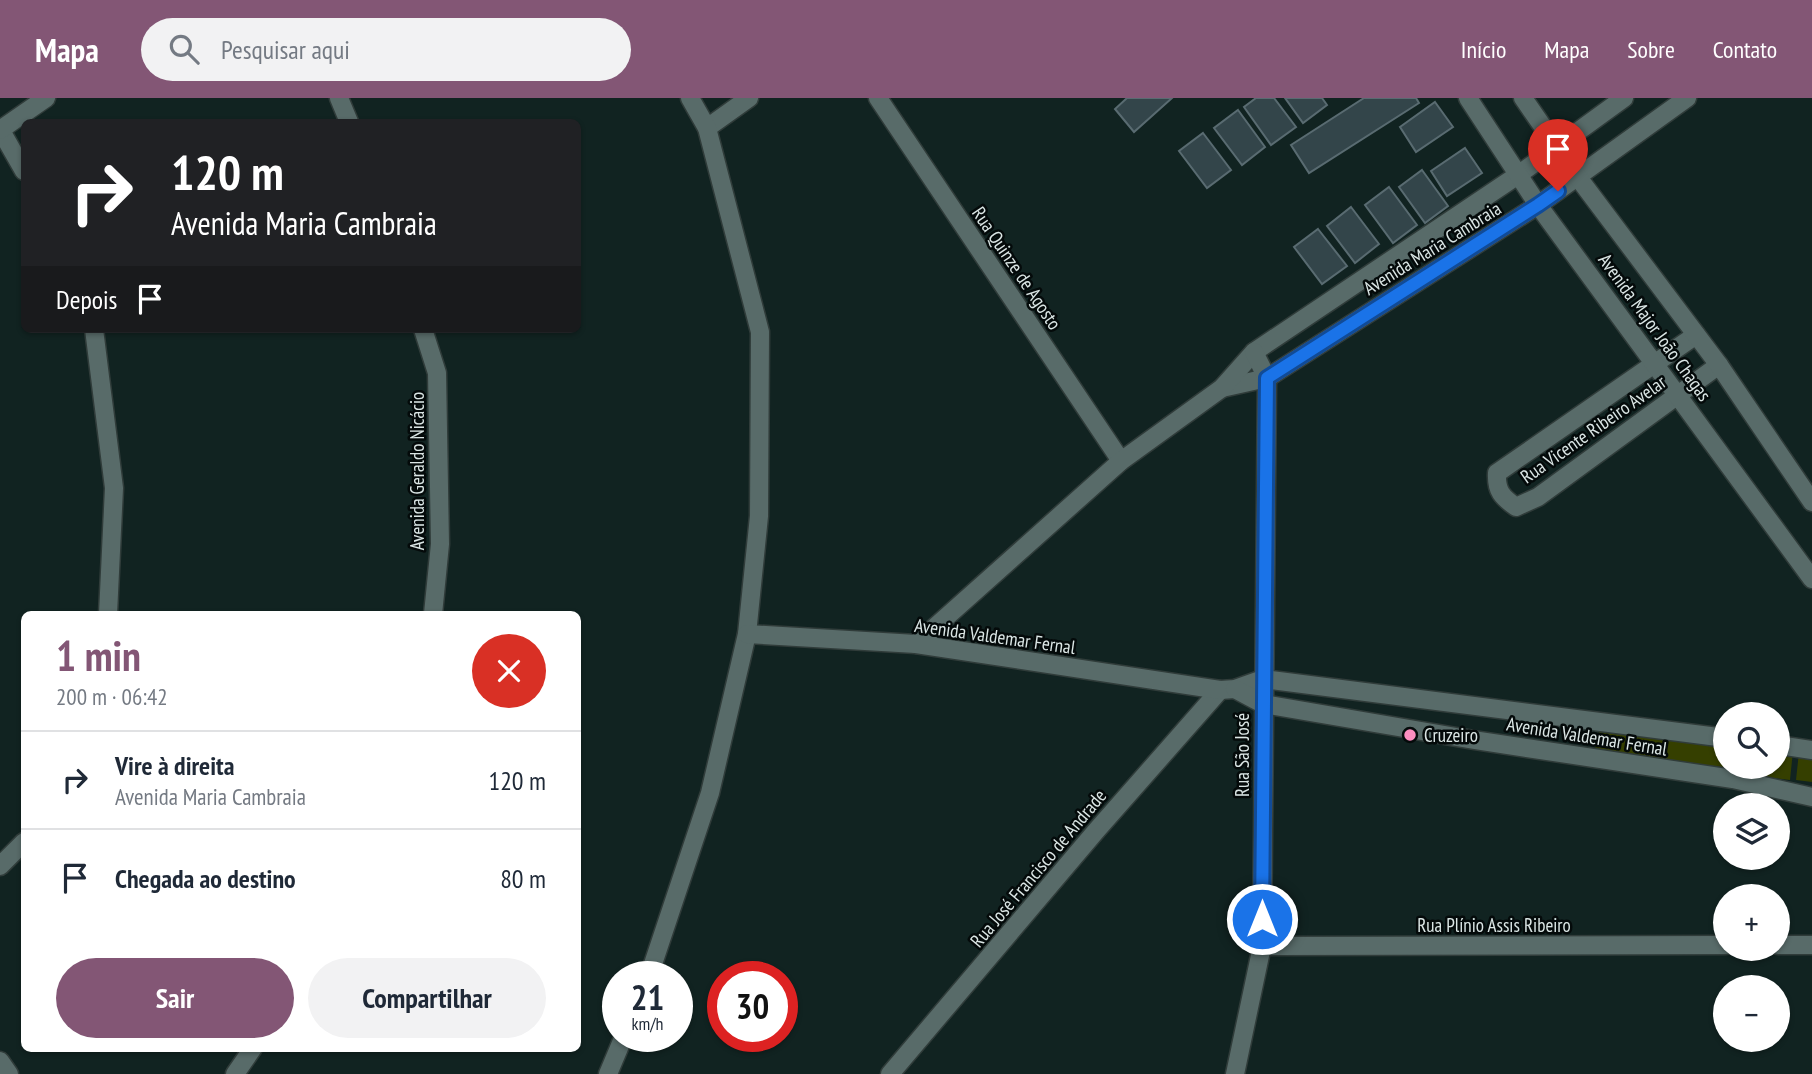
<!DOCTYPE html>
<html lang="pt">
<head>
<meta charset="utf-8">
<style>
	:root { --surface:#fff; --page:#f2f2f3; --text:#1f2937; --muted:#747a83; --line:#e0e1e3; --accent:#835675 }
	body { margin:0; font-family:"PT Sans Narrow",sans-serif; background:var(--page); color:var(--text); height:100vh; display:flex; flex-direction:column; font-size:26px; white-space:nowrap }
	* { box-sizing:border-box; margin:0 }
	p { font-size:23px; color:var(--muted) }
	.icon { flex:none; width:38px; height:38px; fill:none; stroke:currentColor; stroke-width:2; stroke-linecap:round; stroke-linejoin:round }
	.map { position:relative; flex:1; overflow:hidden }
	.sheet { position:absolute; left:21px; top:513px; width:560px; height:441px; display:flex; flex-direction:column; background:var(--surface); border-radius:10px; box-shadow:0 2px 5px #0004 }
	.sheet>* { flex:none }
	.guide { position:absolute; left:21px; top:21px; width:560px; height:214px; border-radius:10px; box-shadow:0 2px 5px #0004; background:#202124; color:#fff; overflow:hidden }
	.fabs { position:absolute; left:1713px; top:604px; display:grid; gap:14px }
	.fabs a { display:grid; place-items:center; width:77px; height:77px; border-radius:50%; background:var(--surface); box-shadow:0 2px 5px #0004; font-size:35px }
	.speed { position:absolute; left:602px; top:863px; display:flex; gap:14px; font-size:35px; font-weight:700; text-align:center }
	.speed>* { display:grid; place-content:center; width:91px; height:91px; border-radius:50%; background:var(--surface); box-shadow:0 2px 5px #0004; line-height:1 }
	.speed small { font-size:18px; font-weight:400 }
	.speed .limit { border:10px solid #d22; background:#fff; color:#111 }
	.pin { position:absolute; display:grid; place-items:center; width:60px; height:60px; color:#fff; margin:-72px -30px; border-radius:50% 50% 50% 0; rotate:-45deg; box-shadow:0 0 7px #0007 }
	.pin .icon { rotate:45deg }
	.me { position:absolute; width:77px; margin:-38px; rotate:0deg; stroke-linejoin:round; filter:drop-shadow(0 0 5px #0008) }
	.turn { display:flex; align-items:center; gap:24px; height:147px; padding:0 35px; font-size:32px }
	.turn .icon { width:91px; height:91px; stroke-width:2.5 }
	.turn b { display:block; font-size:49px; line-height:60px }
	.then { display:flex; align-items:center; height:66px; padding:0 35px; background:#0003; gap:14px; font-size:26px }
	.round { display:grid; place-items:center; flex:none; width:74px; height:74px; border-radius:37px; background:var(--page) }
	.summary { display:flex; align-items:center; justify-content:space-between; height:119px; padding:0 35px }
	h1 { font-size:42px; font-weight:600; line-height:52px; color:var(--accent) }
	.button { display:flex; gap:14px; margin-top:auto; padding:14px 35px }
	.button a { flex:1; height:80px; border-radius:42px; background:var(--accent); color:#fff; font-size:28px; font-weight:600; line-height:80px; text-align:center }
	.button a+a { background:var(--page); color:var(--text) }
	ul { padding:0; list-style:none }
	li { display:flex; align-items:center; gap:21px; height:98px; padding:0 35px; border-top:2px solid var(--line) }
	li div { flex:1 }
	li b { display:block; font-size:26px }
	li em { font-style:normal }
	header { display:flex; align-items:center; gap:42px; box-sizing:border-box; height:98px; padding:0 35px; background:var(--accent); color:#fff }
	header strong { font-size:33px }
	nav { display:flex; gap:38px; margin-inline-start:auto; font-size:24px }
	.search { width:490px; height:63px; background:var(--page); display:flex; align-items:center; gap:18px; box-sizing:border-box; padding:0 24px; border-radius:38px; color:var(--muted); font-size:26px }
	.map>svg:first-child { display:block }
	.green { fill:#353f00 }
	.building { fill:#33454a; stroke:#596b71; stroke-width:2 }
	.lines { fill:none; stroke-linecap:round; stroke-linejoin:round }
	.street-casing { stroke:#303c3a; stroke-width:21 }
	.secondary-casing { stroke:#303c3a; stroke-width:21 }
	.street { stroke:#586b69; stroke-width:18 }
	.secondary { stroke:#586b69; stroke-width:18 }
	.route-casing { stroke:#114b97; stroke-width:18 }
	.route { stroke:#1a73e8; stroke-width:12 }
	.poi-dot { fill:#fd8ec0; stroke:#040a0a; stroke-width:2.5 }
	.labels { text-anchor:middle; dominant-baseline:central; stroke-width:5; stroke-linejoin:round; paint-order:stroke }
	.street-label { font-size:19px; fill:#dbe6e5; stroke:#040a0a }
	.poi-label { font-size:19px; fill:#dbe6e5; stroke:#040a0a; text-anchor:start }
</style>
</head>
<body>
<header>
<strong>Mapa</strong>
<div class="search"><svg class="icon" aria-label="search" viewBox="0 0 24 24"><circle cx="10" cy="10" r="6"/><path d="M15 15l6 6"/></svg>Pesquisar aqui</div>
<nav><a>Início</a><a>Mapa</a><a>Sobre</a><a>Contato</a></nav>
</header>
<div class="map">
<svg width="1812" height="976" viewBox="0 0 1812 976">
	<rect width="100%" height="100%" fill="#112321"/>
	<!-- green -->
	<g class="green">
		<polygon points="1602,629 1725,645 1726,668 1778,668 1778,651 1793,653 1790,682 1596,657 1595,641"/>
		<polygon points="1799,654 1812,656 1812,684 1796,682"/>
	</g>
	<!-- building -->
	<g class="building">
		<polygon points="1127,0 1172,0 1134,34 1115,11"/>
		<polygon points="1256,0 1274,0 1296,29 1271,47 1244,9"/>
		<polygon points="1285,0 1322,0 1327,7 1303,25"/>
		<polygon points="1364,0 1416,0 1419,5 1309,75 1291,47"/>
		<polygon points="1435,4 1453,29 1416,54 1400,29"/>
		<polygon points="1238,12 1265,49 1242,67 1214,30"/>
		<polygon points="1203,35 1231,72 1207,90 1179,53"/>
		<polygon points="1465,50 1482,75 1447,98 1431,73"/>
		<polygon points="1422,72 1448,108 1425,125 1399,89"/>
		<polygon points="1389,89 1417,127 1393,145 1365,107"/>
		<polygon points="1351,109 1379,146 1355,165 1327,128"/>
		<polygon points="1318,131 1347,168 1322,186 1294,149"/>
	</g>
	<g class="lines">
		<!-- street casing -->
		<g class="street-casing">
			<g id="street">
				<polyline points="339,0 349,24"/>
				<polyline points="878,0 1121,363"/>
				<polyline points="707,30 749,0"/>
				<polyline points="0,31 24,73"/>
				<polyline points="0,32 46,0"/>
				<polyline points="94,231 114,390 108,516"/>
				<polyline points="423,231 437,275 440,446 433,516"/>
				<path d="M 1696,237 L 1497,375 C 1496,393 1502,399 1516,409 L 1538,399 L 1719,267"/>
				<polyline points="1222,290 1267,280 1538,107 1687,0"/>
				<polyline points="916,546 1121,363 1222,290 1254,254 1518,77 1624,0"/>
				<polyline points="0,768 24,744"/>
				<polyline points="1778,847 1812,847"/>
				<polyline points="1262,848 1726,847"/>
				<polyline points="649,878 710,695 747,536 759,418 760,234 707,30 690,0"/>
				<polyline points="0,963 9,976"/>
				<polyline points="235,976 253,950"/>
				<polyline points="608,976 624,938"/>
				<polyline points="890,976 1096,733 1220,592"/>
				<polyline points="1235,976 1262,848 1267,280 1254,254"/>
			</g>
		</g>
		<!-- secondary casing -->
		<g class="secondary-casing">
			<g id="secondary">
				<polyline points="1468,0 1538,107 1812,481"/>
				<polyline points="1523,0 1577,78 1719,267 1812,404"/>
				<polyline points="747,536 916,546 1220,592 1235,591 1263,581 1726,640"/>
				<polyline points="1235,591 1263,606 1474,642 1733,681 1812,699"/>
				<polyline points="1778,647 1812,652"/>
			</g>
		</g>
		<!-- street -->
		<use href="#street" class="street"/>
		<!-- secondary -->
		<use href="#secondary" class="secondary"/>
	</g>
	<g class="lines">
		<!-- route casing -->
		<g class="route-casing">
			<polyline id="route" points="1262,821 1267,280 1538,107 1558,93"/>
		</g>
		<!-- route -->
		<use href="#route" class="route"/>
	</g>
	<!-- markers -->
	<circle class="poi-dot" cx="1410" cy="637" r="7"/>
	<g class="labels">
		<!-- street labels -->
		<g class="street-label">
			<text transform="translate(1432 150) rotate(-32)">Avenida Maria Cambraia</text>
			<text transform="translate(1017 170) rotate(56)">Rua Quinze de Agosto</text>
			<text transform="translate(1655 229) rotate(54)">Avenida Major João Chagas</text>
			<text transform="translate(1593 331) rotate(-35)">Rua Vicente Ribeiro Avelar</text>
			<text transform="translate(417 373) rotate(-90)">Avenida Geraldo Nicácio</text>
			<text transform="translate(995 538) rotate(8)">Avenida Valdemar Fernal</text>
			<text transform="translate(1587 638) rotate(9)">Avenida Valdemar Fernal</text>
			<text transform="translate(1242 657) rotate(-90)">Rua São José</text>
			<text transform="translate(1038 770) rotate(-50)">Rua José Francisco de Andrade</text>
			<text x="1494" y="827">Rua Plínio Assis Ribeiro</text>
		</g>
		<!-- poi labels -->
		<g class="poi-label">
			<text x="1424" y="637">Cruzeiro</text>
		</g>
	</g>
</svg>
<div class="fabs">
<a><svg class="icon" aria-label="search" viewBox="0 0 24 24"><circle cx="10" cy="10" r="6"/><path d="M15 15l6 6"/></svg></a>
<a><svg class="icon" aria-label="layers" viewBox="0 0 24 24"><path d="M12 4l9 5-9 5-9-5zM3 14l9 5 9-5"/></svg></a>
<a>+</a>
<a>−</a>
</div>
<div class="speed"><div>21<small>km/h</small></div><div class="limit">30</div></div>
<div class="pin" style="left:1558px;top:93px;background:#d93025"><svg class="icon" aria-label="arrive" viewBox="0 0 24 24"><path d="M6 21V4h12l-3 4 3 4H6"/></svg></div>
<svg class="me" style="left:1262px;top:821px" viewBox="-20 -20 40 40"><circle r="17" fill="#1a73e8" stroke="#fff" stroke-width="3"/><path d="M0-11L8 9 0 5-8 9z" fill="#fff"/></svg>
<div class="guide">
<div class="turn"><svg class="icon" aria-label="right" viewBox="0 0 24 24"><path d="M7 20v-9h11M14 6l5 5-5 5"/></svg><div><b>120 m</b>Avenida Maria Cambraia</div></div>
<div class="then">Depois<svg class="icon" aria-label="arrive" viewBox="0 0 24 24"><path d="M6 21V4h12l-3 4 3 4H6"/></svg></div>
</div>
<section class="sheet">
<div class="summary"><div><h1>1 min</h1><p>200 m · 06:42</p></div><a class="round" style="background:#d93025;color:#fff"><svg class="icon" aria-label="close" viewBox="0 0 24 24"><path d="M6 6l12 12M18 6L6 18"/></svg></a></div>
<ul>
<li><svg class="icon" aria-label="right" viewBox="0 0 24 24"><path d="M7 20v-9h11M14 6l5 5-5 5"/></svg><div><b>Vire à direita</b><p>Avenida Maria Cambraia</p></div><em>120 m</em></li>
<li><svg class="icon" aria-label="arrive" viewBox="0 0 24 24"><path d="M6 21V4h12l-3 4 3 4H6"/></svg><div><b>Chegada ao destino</b></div><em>80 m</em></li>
</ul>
<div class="button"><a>Sair</a><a>Compartilhar</a></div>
</section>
</div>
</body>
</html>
